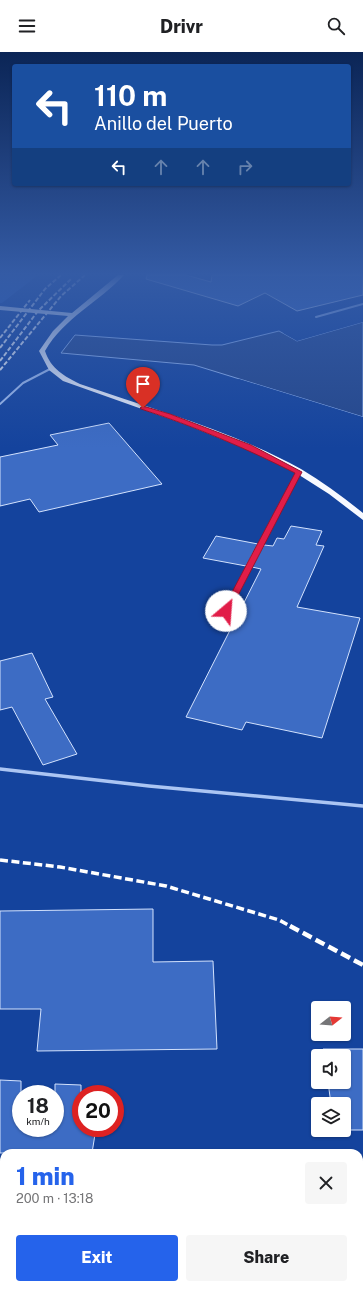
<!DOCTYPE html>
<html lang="en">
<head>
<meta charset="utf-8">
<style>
	:root { --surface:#fff; --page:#f6f6f6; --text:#202124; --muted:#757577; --accent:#2563eb }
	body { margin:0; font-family:"Public Sans",sans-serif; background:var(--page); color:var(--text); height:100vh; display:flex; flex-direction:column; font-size:15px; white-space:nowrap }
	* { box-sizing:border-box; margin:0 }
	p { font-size:13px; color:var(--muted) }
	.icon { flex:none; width:22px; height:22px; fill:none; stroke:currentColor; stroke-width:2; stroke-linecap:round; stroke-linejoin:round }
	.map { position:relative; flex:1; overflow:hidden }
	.panel { position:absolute; left:0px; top:1097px; width:363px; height:140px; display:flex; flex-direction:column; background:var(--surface); border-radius:12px 12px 0 0; box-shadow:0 1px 3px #0004 }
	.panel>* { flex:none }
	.top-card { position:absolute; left:12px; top:12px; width:339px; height:122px; border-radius:4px; box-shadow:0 1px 3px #0004; background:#1a4fa0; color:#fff; overflow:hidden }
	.needle { width:26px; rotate:73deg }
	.tools { position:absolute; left:311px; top:949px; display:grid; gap:8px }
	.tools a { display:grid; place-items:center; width:40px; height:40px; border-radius:4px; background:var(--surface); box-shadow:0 1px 3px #0004; font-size:20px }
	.speed { position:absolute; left:12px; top:1033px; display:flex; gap:8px; font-size:20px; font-weight:700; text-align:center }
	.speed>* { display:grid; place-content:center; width:52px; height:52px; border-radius:50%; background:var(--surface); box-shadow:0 1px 3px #0004; line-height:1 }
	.speed small { font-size:10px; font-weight:400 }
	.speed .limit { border:6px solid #d22; background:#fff; color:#111 }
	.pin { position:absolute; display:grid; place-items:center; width:34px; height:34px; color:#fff; margin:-41px -17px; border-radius:50% 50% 50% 0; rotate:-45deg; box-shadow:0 0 4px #0007 }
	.pin .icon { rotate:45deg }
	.me { position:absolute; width:44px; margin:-22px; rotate:27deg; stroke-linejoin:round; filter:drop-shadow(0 0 3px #0008) }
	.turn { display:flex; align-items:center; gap:14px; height:84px; padding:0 16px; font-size:18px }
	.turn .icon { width:52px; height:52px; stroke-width:2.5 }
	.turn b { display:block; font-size:28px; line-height:34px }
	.lanes { display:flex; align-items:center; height:38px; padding:0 16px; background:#0003; justify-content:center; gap:20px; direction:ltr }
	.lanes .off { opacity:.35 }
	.round { display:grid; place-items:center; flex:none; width:42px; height:42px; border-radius:4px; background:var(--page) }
	.head { display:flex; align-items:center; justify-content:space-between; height:68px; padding:0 16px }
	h1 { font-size:24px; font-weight:800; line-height:30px; color:var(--accent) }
	.primary-button { display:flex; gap:8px; margin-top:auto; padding:8px 16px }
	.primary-button a { flex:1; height:46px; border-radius:4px; background:var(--accent); color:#fff; font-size:16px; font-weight:800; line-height:46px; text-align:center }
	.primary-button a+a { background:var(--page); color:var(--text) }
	header { display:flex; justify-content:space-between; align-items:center; height:52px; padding:0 16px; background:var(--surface); font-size:18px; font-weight:800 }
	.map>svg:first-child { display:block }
	.green { fill:#275cbb }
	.water { fill:#25478b; stroke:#9dbef6 }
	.pier { fill:#14439d }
	.building { fill:#3d6cc4; stroke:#d3e2fd }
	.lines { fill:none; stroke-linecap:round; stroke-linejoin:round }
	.lane-far2 { stroke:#abc5f3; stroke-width:2 }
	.lane-far1 { stroke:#abc5f3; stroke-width:2.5 }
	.lane { stroke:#abc5f3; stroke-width:3.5 }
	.street { stroke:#abc5f3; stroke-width:6 }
	.primary { fill:#f7f9ff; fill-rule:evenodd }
	.rail-far2 { stroke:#fff; stroke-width:2; stroke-dasharray:4.5 2; stroke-linecap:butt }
	.rail-far1 { stroke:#fff; stroke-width:3.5; stroke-dasharray:8 3.5; stroke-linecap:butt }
	.rail { stroke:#fff; stroke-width:4.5; stroke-dasharray:10 4.5; stroke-linecap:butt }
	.route { fill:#e11d48; stroke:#92132f }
</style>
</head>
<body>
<header><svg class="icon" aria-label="menu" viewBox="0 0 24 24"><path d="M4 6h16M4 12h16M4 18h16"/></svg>Drivr<svg class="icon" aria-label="search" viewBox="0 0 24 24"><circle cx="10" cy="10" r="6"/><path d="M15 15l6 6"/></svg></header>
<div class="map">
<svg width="363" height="1237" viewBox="0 0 363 1237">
	<rect width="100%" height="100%" fill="#14439d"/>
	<!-- green -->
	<polygon class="green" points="0,223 38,223 2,251 0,251"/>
	<!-- water -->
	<polygon class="water" points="363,270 363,365 194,313 61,301 75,283 212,293 222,293 279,279 297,289"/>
	<!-- pier -->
	<g class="pier">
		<polygon points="363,268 363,270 297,289 283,281 286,280 297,287"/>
		<polygon points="239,327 363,365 363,367 237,328"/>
	</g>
	<!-- building -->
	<g class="building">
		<polygon points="147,223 186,223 211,230 212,223 363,223 363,243 297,259 265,241 238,254 146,227"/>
		<polygon points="109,371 162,432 39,460 30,447 0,454 0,405 58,393 50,383"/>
		<polygon points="291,474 322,479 316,493 324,494 297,555 360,566 322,686 246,670 242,678 186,665 261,517 252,515 264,493 273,494 277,486 284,487"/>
		<polygon points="216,484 258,492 246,514 203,506"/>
		<polygon points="32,601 53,645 45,647 77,702 43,713 12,655 0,658 0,609"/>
		<polygon points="153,857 153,910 213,909 217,997 37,999 41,957 0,957 0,859"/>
		<polygon points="323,997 363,997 363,1078 344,1078 344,1052 331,1052 328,1030 344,1030 344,1004 324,1004"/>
		<polygon points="0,1028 21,1029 21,1076 55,1076 55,1032 81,1033 81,1076 96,1076 92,1101 0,1101"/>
	</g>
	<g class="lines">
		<!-- lane-far2 -->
		<g class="lane-far2">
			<polyline points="316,265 363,252"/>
			<polyline points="0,352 23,331 50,317"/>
		</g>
		<!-- lane-far1 -->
		<polyline class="lane-far1" points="226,559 299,420"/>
		<!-- lane -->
		<polyline class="lane" points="0,717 149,734 363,754"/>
		<!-- street -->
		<g class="street">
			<polyline points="359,1161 363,1161"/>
			<polyline points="0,1178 4,1178"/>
		</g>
		<!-- primary -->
		<path class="primary" d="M 118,223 L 124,223 C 99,250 64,266 45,299 C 51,317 64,324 80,332 C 155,358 232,379 301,417 C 323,430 343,445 363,461 L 363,468 L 329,442 L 296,421 L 261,403 L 187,373 L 63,329 L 49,318 L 39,299 L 53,279 L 68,264 L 0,258 L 0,254 L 72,261 Z"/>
		<!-- rail-far2 -->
		<g class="rail-far2">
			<polyline points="0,286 30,248"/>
			<polyline points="0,296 45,237 61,223"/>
			<polyline points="0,309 38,259 72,226"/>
			<polyline points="0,318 61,244 85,223"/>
		</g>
		<!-- rail-far1 -->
		<polyline class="rail-far1" points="0,808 60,815 166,834 279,868 292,875"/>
		<!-- rail -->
		<polyline class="rail" points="290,874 363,913"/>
	</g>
	<!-- sky -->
	<linearGradient id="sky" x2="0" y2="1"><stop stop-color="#0b2556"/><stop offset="0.56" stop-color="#345ba5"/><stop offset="1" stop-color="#345ba5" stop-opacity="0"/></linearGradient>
	<rect width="363" height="396" fill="url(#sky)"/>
	<!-- route -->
	<path class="route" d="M 143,354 L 170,362 L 251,393 L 302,420 L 229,561 L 223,561 L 222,559 L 295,421 C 245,396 194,374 141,357 L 140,356 Z"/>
</svg>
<div class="tools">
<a><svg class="needle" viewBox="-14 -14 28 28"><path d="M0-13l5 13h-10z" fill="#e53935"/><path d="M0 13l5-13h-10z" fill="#757577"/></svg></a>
<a><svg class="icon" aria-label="sound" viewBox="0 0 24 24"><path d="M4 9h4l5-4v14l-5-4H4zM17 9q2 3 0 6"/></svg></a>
<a><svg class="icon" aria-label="layers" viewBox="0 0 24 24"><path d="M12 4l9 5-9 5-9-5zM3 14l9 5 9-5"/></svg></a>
</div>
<div class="speed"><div>18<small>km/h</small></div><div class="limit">20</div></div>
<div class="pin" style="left:143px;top:356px;background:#d93025"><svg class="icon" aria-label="arrive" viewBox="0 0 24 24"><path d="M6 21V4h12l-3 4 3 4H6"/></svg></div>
<svg class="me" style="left:226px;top:559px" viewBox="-20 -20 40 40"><circle r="19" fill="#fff"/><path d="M0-13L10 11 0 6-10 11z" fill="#e11d48"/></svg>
<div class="top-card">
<div class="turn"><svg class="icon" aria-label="left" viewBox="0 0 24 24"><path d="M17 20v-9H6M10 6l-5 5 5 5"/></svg><div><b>110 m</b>Anillo del Puerto</div></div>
<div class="lanes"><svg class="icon" aria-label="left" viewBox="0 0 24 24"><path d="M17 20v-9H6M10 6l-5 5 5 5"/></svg><svg class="icon off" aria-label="ahead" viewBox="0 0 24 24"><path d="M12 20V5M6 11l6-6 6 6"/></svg><svg class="icon off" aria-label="ahead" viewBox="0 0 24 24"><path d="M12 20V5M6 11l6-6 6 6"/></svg><svg class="icon off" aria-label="right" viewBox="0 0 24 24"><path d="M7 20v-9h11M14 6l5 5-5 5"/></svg></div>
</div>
<section class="panel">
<div class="head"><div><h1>1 min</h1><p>200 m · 13:18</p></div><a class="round"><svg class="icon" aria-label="close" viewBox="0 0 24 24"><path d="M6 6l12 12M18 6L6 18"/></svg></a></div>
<div class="primary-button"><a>Exit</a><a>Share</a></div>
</section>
</div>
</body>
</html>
